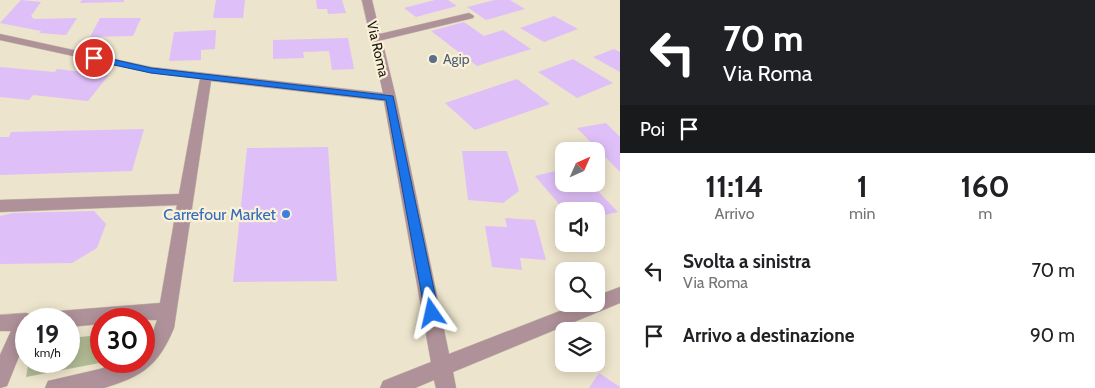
<!DOCTYPE html>
<html lang="it">
<head>
<meta charset="utf-8">
<style>
	:root { --surface:#fff; --page:#f6f6f6; --text:#202124; --muted:#757577 }
	body { margin:0; font-family:Cabin,sans-serif; background:var(--page); color:var(--text); height:100vh; display:flex; flex-direction:column; font-size:19px; white-space:nowrap }
	* { box-sizing:border-box; margin:0 }
	p { font-size:16px; color:var(--muted) }
	.icon { flex:none; width:28px; height:28px; fill:none; stroke:currentColor; stroke-width:2; stroke-linecap:round; stroke-linejoin:round }
	.map { position:relative; flex:1; overflow:hidden }
	.sheet { display:flex; flex-direction:column; background:var(--surface); width:475px }
	.sheet>* { flex:none }
	.guide { background:#202124; color:#fff; overflow:hidden }
	.needle { width:32px; rotate:45deg }
	.tools { position:absolute; left:555px; top:142px; display:grid; gap:10px }
	.tools a { display:grid; place-items:center; width:50px; height:50px; border-radius:10px; background:var(--surface); box-shadow:0 2px 12px #0003; font-size:25px }
	.speed { position:absolute; left:15px; top:308px; display:flex; gap:10px; font-size:25px; font-weight:700; text-align:center }
	.speed>* { display:grid; place-content:center; width:65px; height:65px; border-radius:50%; background:var(--surface); box-shadow:0 2px 12px #0003; line-height:1 }
	.speed small { font-size:12px; font-weight:400 }
	.speed .limit { border:8px solid #d22; background:#fff; color:#111 }
	.pin { position:absolute; display:grid; place-items:center; width:42px; height:42px; color:#fff; margin:-21px; border:2px solid #fff; border-radius:50%; box-shadow:0 1px 5px #0007 }
	.me { position:absolute; width:55px; margin:-28px; rotate:349deg; stroke-linejoin:round; filter:drop-shadow(0 0 4px #0008) }
	.turn { display:flex; align-items:center; gap:18px; height:105px; padding:0 20px; font-size:22px }
	.turn .icon { width:65px; height:65px; stroke-width:2.5 }
	.turn b { display:block; font-size:35px; line-height:42px }
	.then { display:flex; align-items:center; height:48px; padding:0 20px; background:#0003; gap:10px; font-size:19px }
	.eta { display:flex; justify-content:space-evenly; align-items:center; height:85px; text-align:center }
	.eta b { font-size:30px; font-weight:700; line-height:35px }
	ul { padding:0; list-style:none }
	li { display:flex; align-items:center; gap:15px; height:65px; padding:0 20px }
	li div { flex:1 }
	li b { display:block; font-size:19px }
	li em { font-style:normal }
	main { display:flex; flex:1; min-height:0 }
	.map>svg:first-child { display:block }
	.green { fill:#b1bb94 }
	.building { fill:#dfbff8 }
	.lines { fill:none; stroke-linecap:round; stroke-linejoin:round }
	.minor-casing { stroke:#c6bfaa; stroke-width:1 }
	.minor { fill:#af9199; fill-rule:evenodd }
	.route { fill:#1a73e8; stroke:#114b97 }
	.service-dot { fill:#5c6f8a; stroke:#faf1d9; stroke-width:2 }
	.shop-dot { fill:#3f7fe0; stroke:#faf1d9; stroke-width:2 }
	.labels { text-anchor:middle; dominant-baseline:central; stroke-width:4.5; stroke-linejoin:round; paint-order:stroke }
	.far-street-label { font-size:14px; fill:#19160e; stroke:#faf1d9 }
	.far-service-label { font-size:14px; fill:#4e5e75; stroke:#faf1d9; text-anchor:start }
	.shop-label { font-size:16px; fill:#366cbe; stroke:#faf1d9; text-anchor:end }
</style>
</head>
<body>
<main>
<div class="map">
<svg width="620" height="388" viewBox="0 0 620 388">
	<rect width="100%" height="100%" fill="#ece4cc"/>
	<!-- green -->
	<polygon class="green" points="101,335 101,361 110,361 26,377 29,361 69,361 69,338"/>
	<!-- building -->
	<g class="building">
		<polygon points="21,0 41,2 31,16 34,19 77,18 66,35 39,33 41,31 0,23"/>
		<polygon points="82,0 124,0 124,2 80,3"/>
		<polygon points="216,0 245,0 243,18 213,18"/>
		<polygon points="316,0 342,0 346,13 328,14 327,9 317,9"/>
		<polygon points="435,0 448,0 457,6 416,17 404,8"/>
		<polygon points="495,0 510,0 525,9 486,20 467,7"/>
		<polygon points="554,16 578,29 544,42 520,28"/>
		<polygon points="100,18 141,18 133,36 90,37"/>
		<polygon points="464,22 484,36 503,30 531,49 477,66 431,31"/>
		<polygon points="216,30 215,49 201,50 201,60 169,61 174,32"/>
		<polygon points="348,38 354,69 332,70 329,51 303,52 304,58 273,59 273,40"/>
		<polygon points="614,49 620,52 620,72 593,57"/>
		<polygon points="573,59 613,83 577,98 538,72"/>
		<polygon points="0,67 55,72 57,69 109,75 88,101 33,95 29,100 0,97"/>
		<polygon points="517,79 550,104 475,130 445,103"/>
		<polygon points="606,123 620,137 620,172 577,128"/>
		<polygon points="144,129 132,171 0,175 0,137 9,137 11,132"/>
		<polygon points="328,147 337,281 233,282 247,148"/>
		<polygon points="462,151 507,151 519,191 503,203 468,200"/>
		<polygon points="564,169 564,184 591,184 618,212 596,217 596,211 565,211 535,176"/>
		<polygon points="94,211 106,224 97,248 72,263 0,264 0,216 13,213"/>
		<polygon points="505,218 535,220 546,260 520,258 522,270 492,267 485,226 507,227"/>
		<polygon points="599,373 620,387 620,388 589,388"/>
	</g>
	<g class="lines">
		<!-- minor casing -->
		<g class="minor-casing">
			<g id="minor">
				<path d="M 362,0 L 372,0 L 380,34 L 469,13 L 474,16 L 473,18 L 382,40 L 396,98 L 449,354 L 578,304 L 596,304 L 596,296 L 620,287 L 620,303 L 453,372 L 456,388 L 436,388 L 434,380 L 415,388 L 380,388 L 383,381 L 431,362 L 384,101 L 211,81 L 174,328 C 158,366 143,376 104,388 L 45,388 L 48,381 L 100,369 L 123,361 L 144,361 L 144,346 L 151,338 L 157,320 L 101,319 L 101,324 L 69,327 L 69,319 L 50,319 L 52,313 L 59,311 L 160,303 L 177,205 L 0,212 L 0,200 L 179,194 L 200,79 L 151,73 L 0,40 L 0,34 L 151,67 L 383,93 Z"/>
				<polygon points="26,313 33,315 34,319 26,319 26,339 7,386 0,388 0,355 11,331 0,331 0,315"/>
			</g>
		</g>
		<!-- minor -->
		<use href="#minor" class="minor"/>
	</g>
	<!-- route -->
	<polygon class="route" points="94,55 151,68 393,96 439,313 437,318 432,320 427,318 425,313 386,100 151,73 91,60 91,56"/>
	<!-- markers -->
	<circle class="service-dot" cx="433" cy="59" r="5"/>
	<circle class="shop-dot" cx="286" cy="214" r="5"/>
	<g class="labels">
		<!-- far-street labels -->
		<g class="far-street-label">
			<text transform="translate(378 49) rotate(77)">Via Roma</text>
		</g>
		<!-- far-service labels -->
		<g class="far-service-label">
			<text x="443" y="59">Agip</text>
		</g>
		<!-- shop labels -->
		<g class="shop-label">
			<text x="276" y="214">Carrefour Market</text>
		</g>
	</g>
</svg>
<div class="tools">
<a><svg class="needle" viewBox="-14 -14 28 28"><path d="M0-13l5 13h-10z" fill="#e53935"/><path d="M0 13l5-13h-10z" fill="#757577"/></svg></a>
<a><svg class="icon" aria-label="sound" viewBox="0 0 24 24"><path d="M4 9h4l5-4v14l-5-4H4zM17 9q2 3 0 6"/></svg></a>
<a><svg class="icon" aria-label="search" viewBox="0 0 24 24"><circle cx="10" cy="10" r="6"/><path d="M15 15l6 6"/></svg></a>
<a><svg class="icon" aria-label="layers" viewBox="0 0 24 24"><path d="M12 4l9 5-9 5-9-5zM3 14l9 5 9-5"/></svg></a>
</div>
<div class="speed"><div>19<small>km/h</small></div><div class="limit">30</div></div>
<div class="pin" style="left:94px;top:58px;background:#d93025"><svg class="icon" aria-label="arrive" viewBox="0 0 24 24"><path d="M6 21V4h12l-3 4 3 4H6"/></svg></div>
<svg class="me" style="left:432px;top:313px" viewBox="-20 -20 40 40"><path d="M0-17L14 15 0 8-14 15z" fill="#1a73e8" stroke="#fff" stroke-width="4"/></svg>
</div>
<section class="sheet">
<div class="guide">
<div class="turn"><svg class="icon" aria-label="left" viewBox="0 0 24 24"><path d="M17 20v-9H6M10 6l-5 5 5 5"/></svg><div><b>70 m</b>Via Roma</div></div>
<div class="then">Poi<svg class="icon" aria-label="arrive" viewBox="0 0 24 24"><path d="M6 21V4h12l-3 4 3 4H6"/></svg></div>
</div>
<div class="eta">
<div><b>11:14</b><p>Arrivo</p></div>
<div><b>1</b><p>min</p></div>
<div><b>160</b><p>m</p></div>
</div>
<ul>
<li><svg class="icon" aria-label="left" viewBox="0 0 24 24"><path d="M17 20v-9H6M10 6l-5 5 5 5"/></svg><div><b>Svolta a sinistra</b><p>Via Roma</p></div><em>70 m</em></li>
<li><svg class="icon" aria-label="arrive" viewBox="0 0 24 24"><path d="M6 21V4h12l-3 4 3 4H6"/></svg><div><b>Arrivo a destinazione</b></div><em>90 m</em></li>
</ul>
</section>
</main>
</body>
</html>
